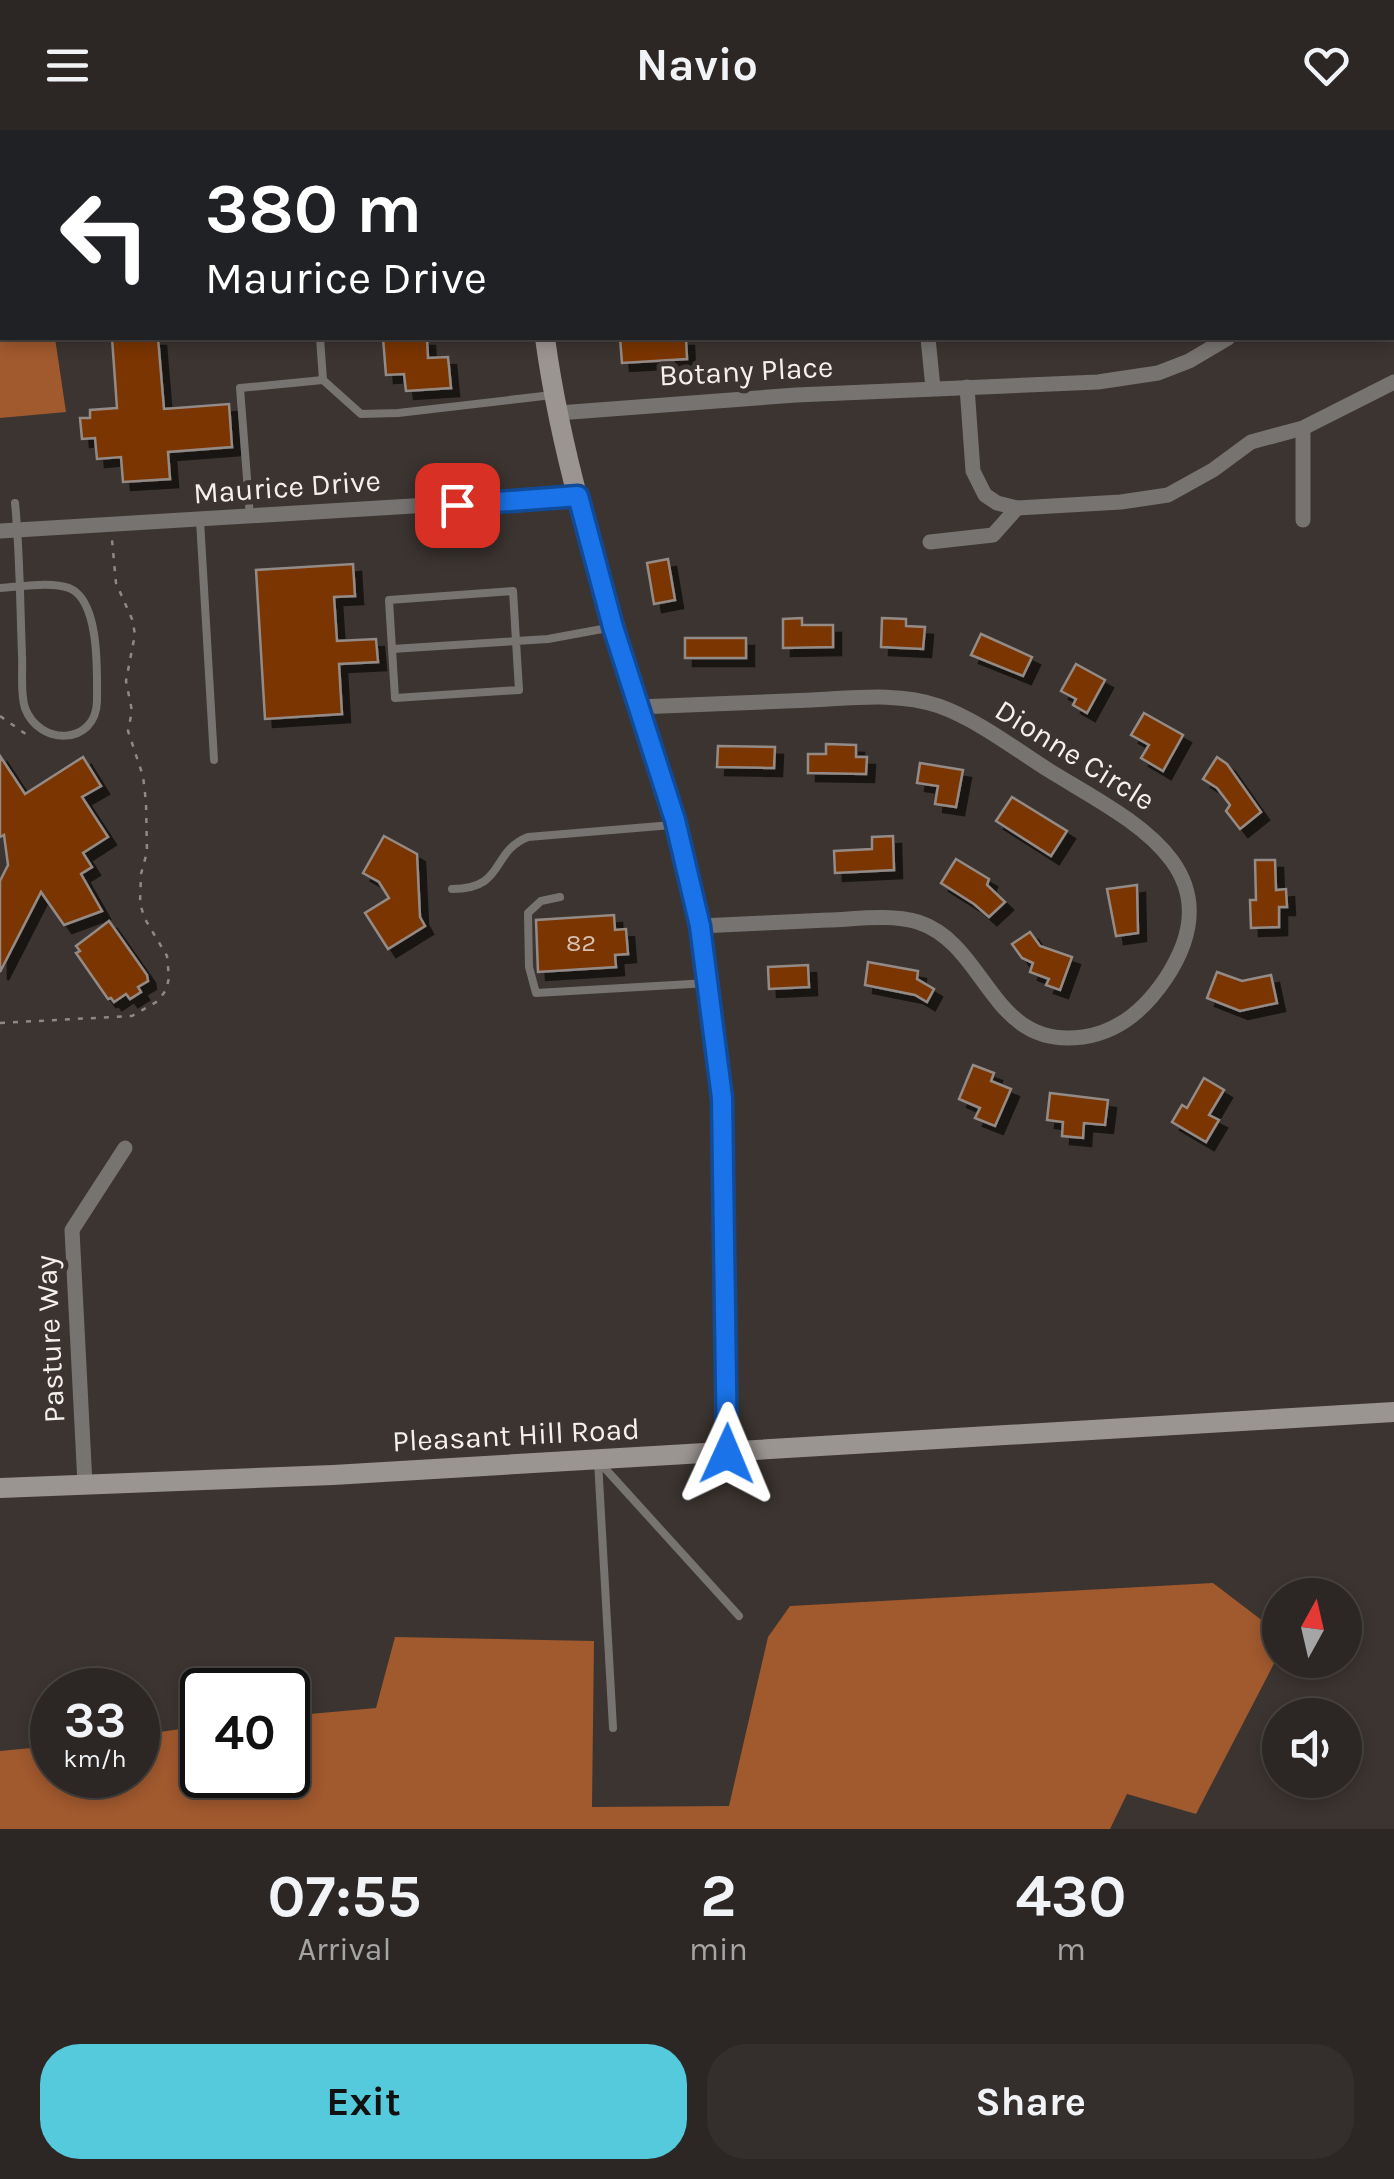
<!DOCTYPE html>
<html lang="en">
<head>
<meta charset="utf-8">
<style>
	:root { --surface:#2c2724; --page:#342f2c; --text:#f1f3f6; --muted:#a6a5a6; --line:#484441; --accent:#54cadc }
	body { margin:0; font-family:Karla,sans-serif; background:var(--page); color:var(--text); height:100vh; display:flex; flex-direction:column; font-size:38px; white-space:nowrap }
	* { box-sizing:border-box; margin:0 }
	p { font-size:32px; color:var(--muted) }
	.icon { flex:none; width:55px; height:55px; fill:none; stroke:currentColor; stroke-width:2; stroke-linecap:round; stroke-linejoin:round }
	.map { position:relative; height:1699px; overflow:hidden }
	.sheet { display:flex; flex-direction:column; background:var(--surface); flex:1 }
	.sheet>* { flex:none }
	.guide { position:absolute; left:0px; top:0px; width:1395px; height:210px; box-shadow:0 5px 15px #0003,0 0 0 2px var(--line); background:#202124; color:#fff; overflow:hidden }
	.needle { width:65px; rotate:8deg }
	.controls { position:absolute; left:1262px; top:1448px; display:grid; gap:20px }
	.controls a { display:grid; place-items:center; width:100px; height:100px; border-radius:50%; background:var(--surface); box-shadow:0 5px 15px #0003,0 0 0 2px var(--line); font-size:50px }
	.speed { position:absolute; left:30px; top:1538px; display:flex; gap:20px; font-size:50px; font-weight:700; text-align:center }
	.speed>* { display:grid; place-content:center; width:130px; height:130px; border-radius:50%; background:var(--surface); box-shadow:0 5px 15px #0003,0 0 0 2px var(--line); line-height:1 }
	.speed small { font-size:25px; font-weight:400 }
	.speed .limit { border:5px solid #111; border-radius:15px; background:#fff; color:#111 }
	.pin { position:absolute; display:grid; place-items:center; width:85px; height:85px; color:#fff; margin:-42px; border-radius:20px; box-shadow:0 5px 15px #0006 }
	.me { position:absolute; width:110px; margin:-55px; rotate:1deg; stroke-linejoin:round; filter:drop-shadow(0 0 8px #0008) }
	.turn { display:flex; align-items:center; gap:35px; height:210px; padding:0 40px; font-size:45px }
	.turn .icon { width:130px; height:130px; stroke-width:2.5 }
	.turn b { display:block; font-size:70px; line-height:85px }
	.eta { display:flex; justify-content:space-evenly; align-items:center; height:170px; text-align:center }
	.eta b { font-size:60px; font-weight:700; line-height:70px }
	.primary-button { display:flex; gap:20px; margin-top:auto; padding:20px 40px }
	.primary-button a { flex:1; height:115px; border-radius:40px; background:var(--accent); color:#111; font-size:40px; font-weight:700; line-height:115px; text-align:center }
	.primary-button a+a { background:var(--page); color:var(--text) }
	header { display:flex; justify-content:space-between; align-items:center; height:130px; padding:0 40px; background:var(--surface); font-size:45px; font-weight:700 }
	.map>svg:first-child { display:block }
	.forest { fill:#a1592e }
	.building { fill:#7a3500; stroke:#948b87; stroke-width:2.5; filter:url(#shadow) }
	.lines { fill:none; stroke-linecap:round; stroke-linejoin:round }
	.path { stroke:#8f8986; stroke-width:2.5; stroke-dasharray:5 8; stroke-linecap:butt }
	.lane { stroke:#777371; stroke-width:8 }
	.street { stroke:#777371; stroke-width:15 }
	.secondary { stroke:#9b9592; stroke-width:20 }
	.route-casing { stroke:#114b97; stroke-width:25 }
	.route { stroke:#1a73e8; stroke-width:18 }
	.labels { text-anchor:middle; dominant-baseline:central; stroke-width:10; stroke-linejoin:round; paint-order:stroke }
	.number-label { font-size:25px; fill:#d6c1b2 }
	.street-label { font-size:30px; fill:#f4f0ed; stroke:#3b3430 }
</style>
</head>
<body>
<header><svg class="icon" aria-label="menu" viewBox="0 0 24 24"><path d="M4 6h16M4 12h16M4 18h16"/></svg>Navio<svg class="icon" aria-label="heart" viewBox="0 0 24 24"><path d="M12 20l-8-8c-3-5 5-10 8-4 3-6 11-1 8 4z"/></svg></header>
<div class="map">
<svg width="1394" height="1699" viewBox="0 0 1394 1699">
	<defs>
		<filter id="shadow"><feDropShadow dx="8" dy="8" stdDeviation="0" flood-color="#0009"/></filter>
	</defs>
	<rect width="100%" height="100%" fill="#3b3430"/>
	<!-- forest -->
	<g class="forest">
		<polygon points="0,0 106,0 2,2 2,208 55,208 66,282 0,288"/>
		<polygon points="1213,1453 1280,1504 1280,1522 1196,1684 1127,1664 1110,1699 0,1699 0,1621 52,1616 52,1645 138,1645 138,1605 202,1596 202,1645 288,1645 288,1586 376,1578 395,1507 594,1511 592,1677 729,1676 768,1507 790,1476"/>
	</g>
	<!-- building -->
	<g class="building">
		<polygon points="112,208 158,208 164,279 229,274 232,317 168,322 170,349 123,352 121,327 97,329 95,308 82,309 80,288 90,288 90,280 117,278"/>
		<polygon points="383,208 427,208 428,228 448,227 451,258 406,261 404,244 386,245"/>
		<polygon points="620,208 686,208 687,229 622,233"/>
		<polygon points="668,429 675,470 654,474 647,433"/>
		<polygon points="353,434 355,466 334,467 337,511 376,509 378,532 339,534 342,584 265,589 256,440"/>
		<polygon points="802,488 802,495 833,495 833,517 783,518 783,489"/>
		<polygon points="882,488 906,489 906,496 925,497 923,519 881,517"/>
		<polygon points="981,504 1032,527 1023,546 971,525"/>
		<rect x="685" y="508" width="61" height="20"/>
		<polygon points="1076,534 1105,550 1087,583 1073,575 1076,569 1061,561"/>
		<polygon points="1144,583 1183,605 1163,641 1141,628 1149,615 1131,605"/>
		<polygon points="826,614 856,615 856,627 867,627 866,644 808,643 808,624 826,624"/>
		<polygon points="718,616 775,617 774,638 717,637"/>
		<polygon points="0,626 25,664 83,627 101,656 82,667 108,707 83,723 92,737 81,744 102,781 64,795 41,762 0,842 0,751 8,735 4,705 0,707"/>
		<polygon points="1217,627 1227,634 1261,682 1240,699 1226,681 1230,675 1217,658 1203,649"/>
		<polygon points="920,633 963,640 956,677 935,674 938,656 917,653"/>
		<polygon points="1012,667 1067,701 1051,726 996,691"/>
		<polygon points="384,706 417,724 420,787 425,796 388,819 365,783 389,768 379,752 363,743"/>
		<polygon points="893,706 894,740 835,743 834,721 872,719 872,707"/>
		<polygon points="956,729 989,749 987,755 1005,772 989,787 974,774 941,753"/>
		<polygon points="1255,730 1275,730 1276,760 1286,759 1287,777 1279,777 1279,797 1251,798 1250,770 1256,770"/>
		<polygon points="1137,755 1138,803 1116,806 1107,759"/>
		<polygon points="614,785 615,800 626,799 628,824 615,825 616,837 538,842 536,790"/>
		<polygon points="109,791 147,845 148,851 138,857 141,862 130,869 126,864 114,872 111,868 108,869 76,823 80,821 76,816"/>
		<polygon points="1030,802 1040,816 1072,827 1060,860 1046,855 1049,849 1030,842 1033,833 1022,828 1012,814"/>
		<polygon points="868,832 918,841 917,849 934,859 927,872 915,865 865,855"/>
		<polygon points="808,835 809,857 769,859 768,837"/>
		<polygon points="1217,842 1242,851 1271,845 1277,873 1240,881 1207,868"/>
		<polygon points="973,935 994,943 991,951 1011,959 995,996 975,988 980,978 959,969"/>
		<polygon points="1204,948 1224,960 1209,985 1219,990 1206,1012 1172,992 1182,975 1187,978"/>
		<polygon points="1050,963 1108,970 1105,995 1084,993 1083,1008 1062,1006 1063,992 1047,990"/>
	</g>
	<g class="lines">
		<!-- path -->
		<g class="path">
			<polyline points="43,0 45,2"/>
			<polyline points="0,81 2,80"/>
			<polyline points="0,586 30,607"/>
			<polyline points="0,893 132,886 158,871 166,860 169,848 167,826 145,789 140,774 141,744 147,722 146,672 143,646 128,601 132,581 126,551 135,504 132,489 116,453 112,410"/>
		</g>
		<!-- lane -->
		<g class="lane">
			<polyline points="320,208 323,250 361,284 398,283 552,265"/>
			<polyline points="250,387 240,258 323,250"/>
			<polyline points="200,390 214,630"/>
			<path d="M 0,458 C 20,457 50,451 69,458 C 100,470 97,542 97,571 C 96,616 39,616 25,578 C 20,563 23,541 22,525 C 20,474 20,423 15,373"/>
			<polyline points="392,519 395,568 519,560 516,511 392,519 389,470 513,461 516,511 548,509 613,497"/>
			<path d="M 452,759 C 506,759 490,722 528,707 L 672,695"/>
			<polyline points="560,767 541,771 528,783 529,837 536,863 708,853"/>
			<polyline points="598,1331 613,1598"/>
			<polyline points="601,1334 739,1486"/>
		</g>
		<!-- street -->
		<g class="street">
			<polyline points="1392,156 1394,156"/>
			<polyline points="928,208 933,258"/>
			<polyline points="967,257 973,341 985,365 997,373 1017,378 1121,372 1168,365 1213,340 1251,312 1303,298 1394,252"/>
			<polyline points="558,283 796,265 1098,252 1158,243 1189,231 1228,208"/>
			<polyline points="1303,298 1303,390"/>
			<polyline points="0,401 578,366"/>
			<polyline points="930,412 993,405 1017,378"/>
			<path d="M 638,577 C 696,575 754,572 812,570 C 853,568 899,562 939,576 C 978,590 1015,619 1050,641 C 1128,689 1238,738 1166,848 C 1146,878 1119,902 1083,907 C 990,920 988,815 918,792 C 890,784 857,789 828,790 C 785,792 743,794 700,796"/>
			<polyline points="85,1354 72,1100 125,1018"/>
		</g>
		<!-- secondary -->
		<g class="secondary">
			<polyline points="524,0 525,2"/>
			<path d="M 545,208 C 571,399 649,577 693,764 C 718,871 722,980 724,1088 C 726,1167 728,1245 727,1324"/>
			<polyline points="0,1358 333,1345 1394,1282"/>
		</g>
	</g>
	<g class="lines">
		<!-- route casing -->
		<g class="route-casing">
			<polyline id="route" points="457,375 578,366 613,497 675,690 700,796 722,968 727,1324"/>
		</g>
		<!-- route -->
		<use href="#route" class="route"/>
	</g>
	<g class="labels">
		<!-- number labels -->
		<g class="number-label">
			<text x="581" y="812">82</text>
		</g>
		<!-- street labels -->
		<g class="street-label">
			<text transform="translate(746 241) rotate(-3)">Botany Place</text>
			<text transform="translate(287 357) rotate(-4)">Maurice Drive</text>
			<text transform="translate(1075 625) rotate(32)">Dionne Circle</text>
			<text transform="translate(50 1209) rotate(-93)">Pasture Way</text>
			<text transform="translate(516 1305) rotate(-3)">Pleasant Hill Road</text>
		</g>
	</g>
</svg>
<div class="controls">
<a><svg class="needle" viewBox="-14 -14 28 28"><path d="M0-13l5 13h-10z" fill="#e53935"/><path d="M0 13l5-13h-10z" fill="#a6a5a6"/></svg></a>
<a><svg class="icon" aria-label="sound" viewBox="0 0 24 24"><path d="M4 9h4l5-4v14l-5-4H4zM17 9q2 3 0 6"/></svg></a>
</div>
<div class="speed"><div>33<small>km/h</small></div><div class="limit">40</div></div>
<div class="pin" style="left:457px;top:375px;background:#d93025"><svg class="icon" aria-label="arrive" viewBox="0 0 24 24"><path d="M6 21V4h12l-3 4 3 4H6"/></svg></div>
<svg class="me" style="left:727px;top:1324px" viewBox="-20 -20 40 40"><path d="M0-17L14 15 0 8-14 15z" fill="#1a73e8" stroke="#fff" stroke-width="4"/></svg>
<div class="guide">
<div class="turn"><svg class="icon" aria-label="left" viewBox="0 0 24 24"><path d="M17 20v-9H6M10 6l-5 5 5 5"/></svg><div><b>380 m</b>Maurice Drive</div></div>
</div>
</div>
<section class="sheet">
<div class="eta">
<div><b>07:55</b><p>Arrival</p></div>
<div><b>2</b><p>min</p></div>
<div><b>430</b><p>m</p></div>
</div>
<div class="primary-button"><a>Exit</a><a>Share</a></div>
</section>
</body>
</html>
